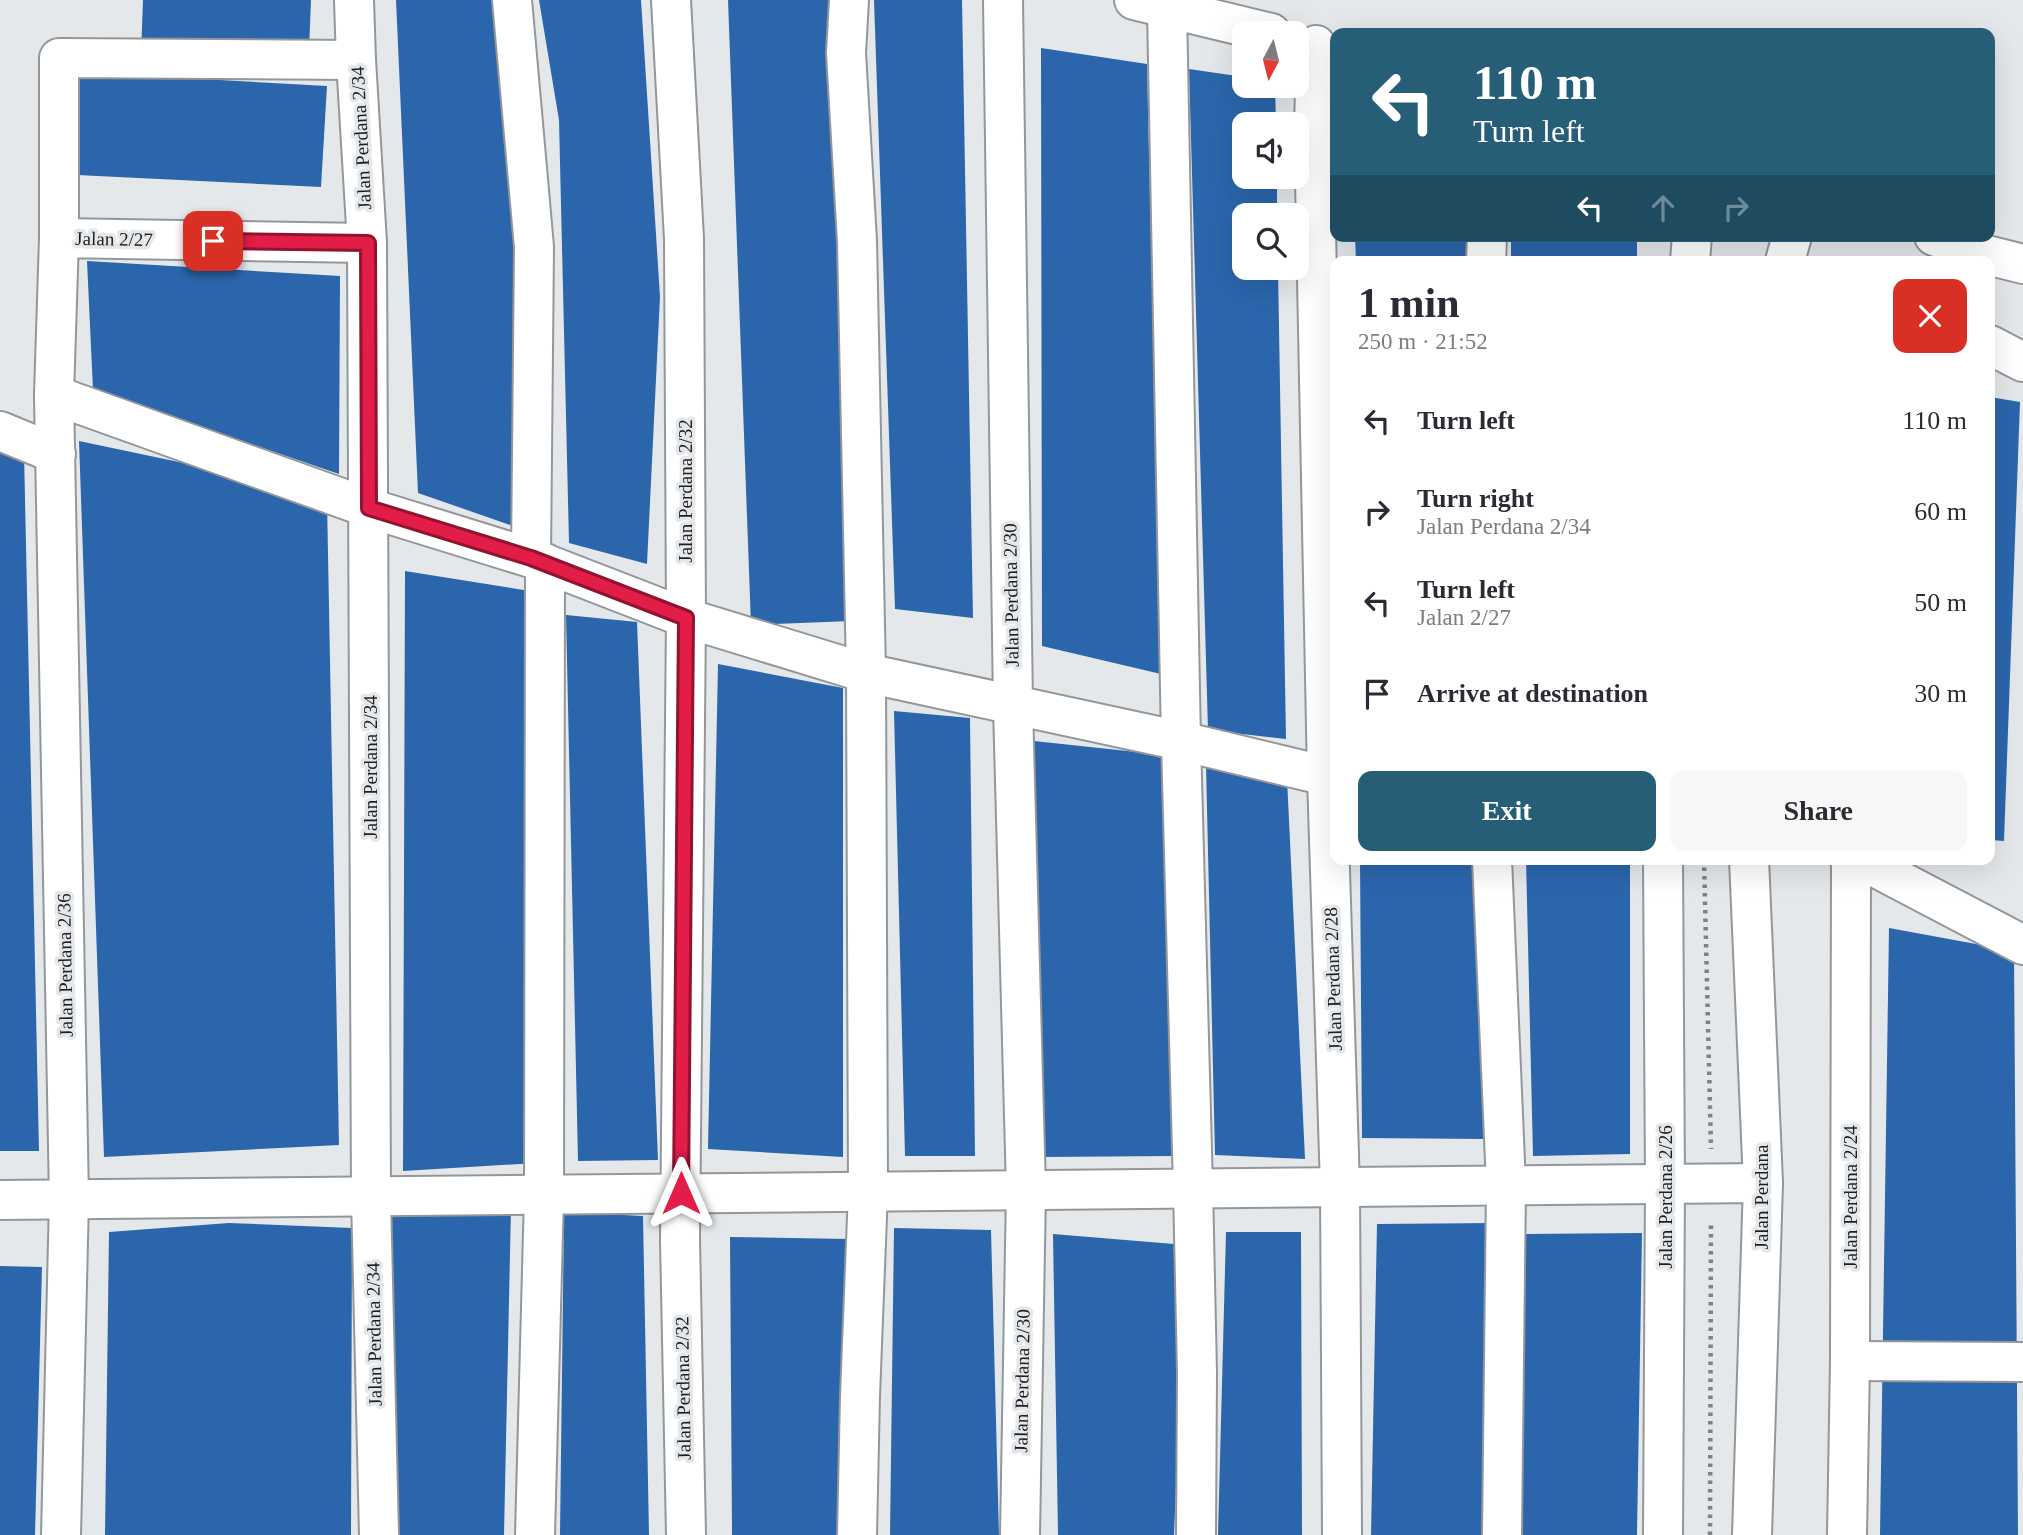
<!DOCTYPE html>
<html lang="en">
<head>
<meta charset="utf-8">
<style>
	:root { --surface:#fff; --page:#f7f7f7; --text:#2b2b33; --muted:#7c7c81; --accent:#265e78 }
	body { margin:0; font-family:Georgia,serif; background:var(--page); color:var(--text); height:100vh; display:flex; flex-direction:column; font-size:26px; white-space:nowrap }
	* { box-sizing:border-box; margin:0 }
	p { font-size:23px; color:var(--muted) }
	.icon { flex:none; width:38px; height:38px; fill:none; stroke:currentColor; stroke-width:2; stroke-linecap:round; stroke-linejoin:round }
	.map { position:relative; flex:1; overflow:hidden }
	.details { position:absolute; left:1330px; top:256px; width:665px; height:609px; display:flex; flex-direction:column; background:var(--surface); border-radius:14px; box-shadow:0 7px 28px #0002 }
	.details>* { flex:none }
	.top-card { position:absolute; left:1330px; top:28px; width:665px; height:214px; border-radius:14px; box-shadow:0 7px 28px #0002; background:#265e78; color:#fff; overflow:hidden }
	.needle { width:46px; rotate:187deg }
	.controls { position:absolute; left:1232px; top:21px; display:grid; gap:14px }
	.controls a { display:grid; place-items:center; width:77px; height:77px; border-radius:14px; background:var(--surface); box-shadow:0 7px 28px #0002; font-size:35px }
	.pin { position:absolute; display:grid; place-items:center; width:60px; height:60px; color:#fff; margin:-30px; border-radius:14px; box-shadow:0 4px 10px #0006 }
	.me { position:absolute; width:77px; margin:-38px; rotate:0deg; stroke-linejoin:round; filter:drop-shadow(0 0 5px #0008) }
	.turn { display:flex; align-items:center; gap:24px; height:147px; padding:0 28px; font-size:32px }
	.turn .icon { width:91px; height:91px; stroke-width:2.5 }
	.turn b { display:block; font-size:49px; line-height:60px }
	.lanes { display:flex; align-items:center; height:66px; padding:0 28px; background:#0003; justify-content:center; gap:35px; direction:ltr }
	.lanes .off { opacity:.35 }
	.round { display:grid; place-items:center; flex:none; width:74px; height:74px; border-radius:14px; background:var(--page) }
	.head { display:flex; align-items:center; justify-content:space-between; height:119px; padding:0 28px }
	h1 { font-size:42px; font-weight:700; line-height:52px }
	.button { display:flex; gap:14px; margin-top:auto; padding:14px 28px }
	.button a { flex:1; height:80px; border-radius:14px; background:var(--accent); color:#fff; font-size:28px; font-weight:700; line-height:80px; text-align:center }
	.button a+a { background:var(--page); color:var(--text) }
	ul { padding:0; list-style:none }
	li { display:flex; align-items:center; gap:21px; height:91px; padding:0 28px }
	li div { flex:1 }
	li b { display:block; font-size:26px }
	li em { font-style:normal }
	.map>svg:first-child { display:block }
	.building { fill:#2b66ac }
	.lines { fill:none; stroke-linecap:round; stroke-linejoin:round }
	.minor-casing { stroke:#94979a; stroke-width:42 }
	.path { stroke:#7f8183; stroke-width:4.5; stroke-dasharray:3.5 5; stroke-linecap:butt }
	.minor { stroke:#fff; stroke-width:38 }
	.route-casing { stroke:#92132f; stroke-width:18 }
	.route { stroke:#e11d48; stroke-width:12 }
	.labels { text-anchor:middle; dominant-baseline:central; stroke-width:7; stroke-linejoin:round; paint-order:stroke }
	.street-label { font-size:19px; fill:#1d1e1f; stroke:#e5e8eb }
</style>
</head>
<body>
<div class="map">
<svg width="2023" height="1535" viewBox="0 0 2023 1535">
	<rect width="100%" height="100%" fill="#e5e8eb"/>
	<!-- building -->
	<g class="building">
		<polygon points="143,0 311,0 309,50 141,54"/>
		<polygon points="396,0 498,0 514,200 516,527 418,493"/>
		<polygon points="539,0 641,0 660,297 647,564 569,543 559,120"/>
		<polygon points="728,0 828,0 851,621 751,625"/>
		<polygon points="874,0 962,0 973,618 895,609"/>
		<polygon points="1041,48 1147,64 1161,674 1042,646"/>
		<polygon points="1189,69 1244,77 1244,86 1275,86 1276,124 1244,124 1244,177 1277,177 1277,215 1244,215 1244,268 1278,268 1286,739 1208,730"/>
		<polygon points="77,72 327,86 321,187 77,175"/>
		<polygon points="1355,236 1471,236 1471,261 1356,261"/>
		<polygon points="1511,236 1609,236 1637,241 1637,261 1511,261"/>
		<polygon points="87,261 340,276 339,474 93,390"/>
		<polygon points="1990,397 2020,402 2004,841 1990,840"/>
		<polygon points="79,441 212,469 327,500 339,1145 104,1157"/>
		<polygon points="0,450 24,452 39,1151 0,1151"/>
		<polygon points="405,571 530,591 537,1163 403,1171"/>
		<polygon points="566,615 637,622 658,1160 578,1161"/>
		<polygon points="718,664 843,688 843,1157 708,1149"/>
		<polygon points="894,711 970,718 975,1156 905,1156"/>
		<polygon points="1034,741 1165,755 1174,1156 1044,1157"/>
		<polygon points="1206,765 1287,778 1305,1159 1215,1155"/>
		<polygon points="1360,859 1476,859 1486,1139 1362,1138"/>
		<polygon points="1526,859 1630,859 1630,1154 1533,1156"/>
		<polygon points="1889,928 2014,951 2018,1535 1880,1535"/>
		<polygon points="511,1207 504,1535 388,1535 390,1212"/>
		<polygon points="564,1212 643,1216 649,1535 560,1535"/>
		<polygon points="229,1223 352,1228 351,1535 105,1535 109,1232"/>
		<polygon points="1494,1223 1489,1535 1371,1535 1377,1224"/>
		<polygon points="894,1228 991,1230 999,1535 890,1535"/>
		<polygon points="1226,1232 1301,1232 1302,1535 1218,1535"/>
		<polygon points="1642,1233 1637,1535 1519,1535 1525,1234"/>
		<polygon points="1053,1234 1186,1245 1174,1535 1058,1535"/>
		<polygon points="730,1237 849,1239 845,1535 732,1535"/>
		<polygon points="0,1266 42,1267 35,1535 0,1535"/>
	</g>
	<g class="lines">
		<!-- minor casing -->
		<g class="minor-casing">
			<g id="minor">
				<polyline points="354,0 356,60 367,243 371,1197 379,1535"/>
				<polyline points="512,0 534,247 531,558"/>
				<polyline points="671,0 684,239 686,618 680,1240 686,1535"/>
				<polyline points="849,0 846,53 857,241 866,673 868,1191 860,1396 857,1535"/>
				<polyline points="1003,0 1013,706 1026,1190 1020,1535"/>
				<polyline points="1134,0 1271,33"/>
				<polyline points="1167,8 1181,741 1193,1188 1197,1373 1196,1535"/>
				<polyline points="1316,45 1314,130 1327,776 1340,1187 1342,1535"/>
				<polyline points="1934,236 1983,254 2023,264"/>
				<polyline points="59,238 59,58 356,60"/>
				<polyline points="1486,261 1487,236"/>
				<polyline points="1690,261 1692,236"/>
				<polyline points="1785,261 1792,236"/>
				<polyline points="1990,345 2023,362"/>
				<polyline points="54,395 369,508 531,558 686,618 866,673 1181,741 1335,778"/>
				<polyline points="0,431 56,454"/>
				<polyline points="1492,859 1506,1185 1502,1535"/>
				<polyline points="1663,859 1665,1183 1663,1535"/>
				<polyline points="1749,859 1763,1183 1752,1535"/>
				<polyline points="1859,859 2023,945"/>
				<polyline points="0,1200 1763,1183"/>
				<polyline points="1850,1361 2023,1362"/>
				<polyline points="61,1535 69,1199 54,395 59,238 367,243"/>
				<polyline points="535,1535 544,1195 545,563"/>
				<polyline points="1847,1535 1850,1361 1851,859"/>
			</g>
		</g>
		<!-- path -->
		<g class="path">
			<polyline points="1704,859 1711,1149"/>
			<polyline points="1710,1535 1711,1221"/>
		</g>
		<!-- minor -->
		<use href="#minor" class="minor"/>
	</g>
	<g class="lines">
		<!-- route casing -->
		<g class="route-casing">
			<polyline id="route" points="213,241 368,243 369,508 531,558 686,618 681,1193"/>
		</g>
		<!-- route -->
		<use href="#route" class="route"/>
	</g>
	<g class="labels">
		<!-- street labels -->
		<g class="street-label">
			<text transform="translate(361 138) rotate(-93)">Jalan Perdana 2/34</text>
			<text transform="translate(114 239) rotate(1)">Jalan 2/27</text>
			<text transform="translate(685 491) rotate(-90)">Jalan Perdana 2/32</text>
			<text transform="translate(1011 595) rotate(-91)">Jalan Perdana 2/30</text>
			<text transform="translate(370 767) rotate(-90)">Jalan Perdana 2/34</text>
			<text transform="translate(65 965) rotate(-91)">Jalan Perdana 2/36</text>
			<text transform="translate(1333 979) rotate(-92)">Jalan Perdana 2/28</text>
			<text transform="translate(1665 1197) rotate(-90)">Jalan Perdana 2/26</text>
			<text transform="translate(1761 1197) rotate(-90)">Jalan Perdana</text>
			<text transform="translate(1850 1197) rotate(-90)">Jalan Perdana 2/24</text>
			<text transform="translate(374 1334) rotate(-91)">Jalan Perdana 2/34</text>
			<text transform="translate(1022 1381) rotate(-89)">Jalan Perdana 2/30</text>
			<text transform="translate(683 1388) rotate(-91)">Jalan Perdana 2/32</text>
		</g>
	</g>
</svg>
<div class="controls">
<a><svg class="needle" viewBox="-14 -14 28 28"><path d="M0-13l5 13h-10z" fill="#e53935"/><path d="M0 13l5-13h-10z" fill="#7c7c81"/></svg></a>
<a><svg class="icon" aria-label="sound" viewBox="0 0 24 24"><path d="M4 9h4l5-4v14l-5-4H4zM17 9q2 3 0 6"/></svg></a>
<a><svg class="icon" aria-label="search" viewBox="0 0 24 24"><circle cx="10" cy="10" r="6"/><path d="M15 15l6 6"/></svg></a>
</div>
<div class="pin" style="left:213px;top:241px;background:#d93025"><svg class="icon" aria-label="arrive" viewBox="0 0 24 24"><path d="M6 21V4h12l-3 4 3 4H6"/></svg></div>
<svg class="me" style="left:681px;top:1193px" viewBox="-20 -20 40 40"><path d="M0-17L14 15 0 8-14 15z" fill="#e11d48" stroke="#fff" stroke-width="4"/></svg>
<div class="top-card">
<div class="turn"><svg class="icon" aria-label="left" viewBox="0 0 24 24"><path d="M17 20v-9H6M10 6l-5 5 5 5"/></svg><div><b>110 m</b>Turn left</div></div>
<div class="lanes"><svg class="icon" aria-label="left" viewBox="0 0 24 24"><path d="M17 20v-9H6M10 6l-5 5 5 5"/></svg><svg class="icon off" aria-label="ahead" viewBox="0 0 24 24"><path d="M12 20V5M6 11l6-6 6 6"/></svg><svg class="icon off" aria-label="right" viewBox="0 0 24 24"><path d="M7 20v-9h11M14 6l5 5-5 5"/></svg></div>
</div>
<section class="details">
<div class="head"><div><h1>1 min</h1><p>250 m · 21:52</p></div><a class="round" style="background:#d93025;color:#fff"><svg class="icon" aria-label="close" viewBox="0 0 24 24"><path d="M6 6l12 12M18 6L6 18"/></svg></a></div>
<ul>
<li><svg class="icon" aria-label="left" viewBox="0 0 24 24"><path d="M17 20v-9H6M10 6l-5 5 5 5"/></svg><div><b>Turn left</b></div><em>110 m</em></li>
<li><svg class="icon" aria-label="right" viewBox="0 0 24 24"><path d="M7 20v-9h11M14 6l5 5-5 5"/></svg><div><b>Turn right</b><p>Jalan Perdana 2/34</p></div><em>60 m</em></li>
<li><svg class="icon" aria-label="left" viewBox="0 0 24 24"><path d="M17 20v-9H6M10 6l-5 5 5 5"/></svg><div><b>Turn left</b><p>Jalan 2/27</p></div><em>50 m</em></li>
<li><svg class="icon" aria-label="arrive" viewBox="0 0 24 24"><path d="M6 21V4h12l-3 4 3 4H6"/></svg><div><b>Arrive at destination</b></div><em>30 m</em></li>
</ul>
<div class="button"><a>Exit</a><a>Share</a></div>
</section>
</div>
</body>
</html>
